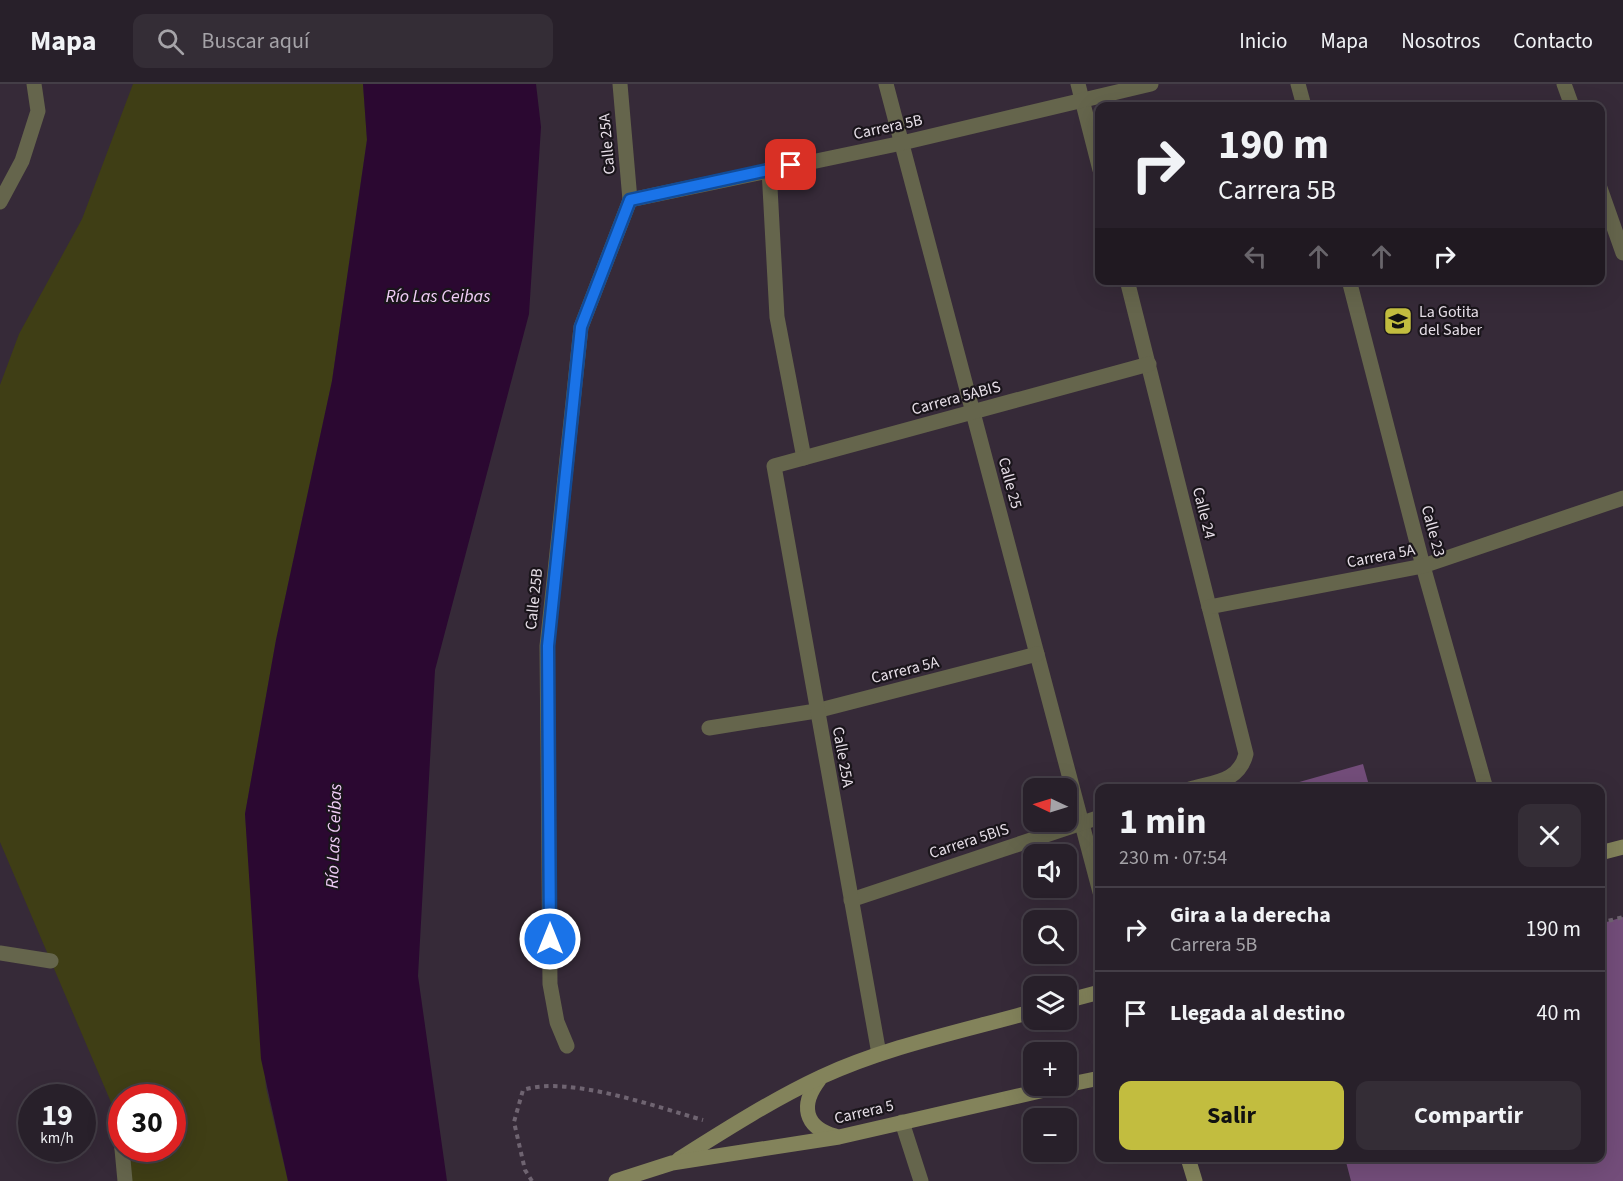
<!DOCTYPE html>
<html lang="es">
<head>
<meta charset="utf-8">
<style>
	:root { --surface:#28202a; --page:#342d36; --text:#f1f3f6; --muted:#a5a3a8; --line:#443e47; --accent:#c2bd3f }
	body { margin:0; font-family:"Source Sans 3",sans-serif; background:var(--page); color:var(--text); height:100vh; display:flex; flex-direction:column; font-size:22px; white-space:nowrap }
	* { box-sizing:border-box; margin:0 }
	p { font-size:20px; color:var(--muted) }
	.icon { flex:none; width:33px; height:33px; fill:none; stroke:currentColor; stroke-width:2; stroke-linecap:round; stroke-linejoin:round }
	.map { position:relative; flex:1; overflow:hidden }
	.panel { position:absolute; left:1095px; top:700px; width:510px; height:378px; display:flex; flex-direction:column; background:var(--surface); border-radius:12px; box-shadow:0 6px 24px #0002,0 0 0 2px var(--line) }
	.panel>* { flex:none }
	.guide { position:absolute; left:1095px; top:18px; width:510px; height:183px; border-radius:12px; box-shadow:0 6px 24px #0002,0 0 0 2px var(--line); background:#28202a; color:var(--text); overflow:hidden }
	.needle { width:39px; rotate:274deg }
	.controls { position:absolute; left:1023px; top:694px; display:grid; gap:12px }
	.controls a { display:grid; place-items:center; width:54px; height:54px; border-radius:12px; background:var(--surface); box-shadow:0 6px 24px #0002,0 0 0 2px var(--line); font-size:30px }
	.speed { position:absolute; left:18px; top:1000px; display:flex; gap:12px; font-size:30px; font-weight:700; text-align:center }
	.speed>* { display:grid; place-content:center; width:78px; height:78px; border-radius:50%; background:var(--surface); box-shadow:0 6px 24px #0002,0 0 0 2px var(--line); line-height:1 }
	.speed small { font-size:15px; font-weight:400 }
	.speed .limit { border:9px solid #d22; background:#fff; color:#111 }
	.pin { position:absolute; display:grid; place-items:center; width:51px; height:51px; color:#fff; margin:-26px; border-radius:12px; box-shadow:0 3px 9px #0006 }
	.me { position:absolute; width:66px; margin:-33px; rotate:0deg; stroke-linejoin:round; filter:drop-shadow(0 0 4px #0008) }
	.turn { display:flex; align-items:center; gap:21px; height:126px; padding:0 24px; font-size:27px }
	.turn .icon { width:78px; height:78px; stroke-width:2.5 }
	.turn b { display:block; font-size:42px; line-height:51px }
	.lanes { display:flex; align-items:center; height:57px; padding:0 24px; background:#0003; justify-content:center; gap:30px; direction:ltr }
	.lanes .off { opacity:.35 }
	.round { display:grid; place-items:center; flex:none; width:63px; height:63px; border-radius:12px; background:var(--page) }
	.summary { display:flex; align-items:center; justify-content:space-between; height:102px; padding:0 24px }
	h1 { font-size:36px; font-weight:700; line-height:45px }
	.action { display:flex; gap:12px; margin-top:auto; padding:12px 24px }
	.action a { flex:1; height:69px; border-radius:12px; background:var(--accent); color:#111; font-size:24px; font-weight:700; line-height:69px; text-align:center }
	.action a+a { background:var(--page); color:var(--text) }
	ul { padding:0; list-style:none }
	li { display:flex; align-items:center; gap:18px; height:84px; padding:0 24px; border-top:2px solid var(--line) }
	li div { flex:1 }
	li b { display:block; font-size:22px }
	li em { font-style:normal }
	header { display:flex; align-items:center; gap:36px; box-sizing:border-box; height:84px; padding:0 30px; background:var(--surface); border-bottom:2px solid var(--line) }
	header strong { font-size:28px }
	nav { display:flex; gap:33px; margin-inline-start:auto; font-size:21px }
	.search { width:420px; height:54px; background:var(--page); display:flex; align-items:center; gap:15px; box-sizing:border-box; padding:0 21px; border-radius:12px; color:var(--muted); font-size:22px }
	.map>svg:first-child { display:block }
	.green { fill:#3f3e15 }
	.water { fill:#2b0831 }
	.building { fill:#734d7a }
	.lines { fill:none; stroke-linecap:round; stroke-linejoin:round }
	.path { stroke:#6f6471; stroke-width:4; stroke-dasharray:4.5 4.5; stroke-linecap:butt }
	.street { stroke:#65654c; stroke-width:15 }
	.secondary { stroke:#83835b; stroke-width:15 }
	.route-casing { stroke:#114b97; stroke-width:15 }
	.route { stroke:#1a73e8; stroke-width:10 }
	.labels { text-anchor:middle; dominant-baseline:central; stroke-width:4.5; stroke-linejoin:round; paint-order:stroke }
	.street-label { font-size:16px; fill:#e7dfe8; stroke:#1a151b }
	.poi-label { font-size:16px; fill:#e7dfe8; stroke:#1a151b; text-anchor:start }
	.water-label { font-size:18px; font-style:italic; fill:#f1cef7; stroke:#1a151b }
</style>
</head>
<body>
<header>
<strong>Mapa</strong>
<div class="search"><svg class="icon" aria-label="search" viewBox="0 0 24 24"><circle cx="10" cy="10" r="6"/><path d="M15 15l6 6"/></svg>Buscar aquí</div>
<nav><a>Inicio</a><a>Mapa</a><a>Nosotros</a><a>Contacto</a></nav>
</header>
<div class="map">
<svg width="1623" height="1097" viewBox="0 0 1623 1097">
	<rect width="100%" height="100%" fill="#362a38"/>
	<!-- green -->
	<polygon class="green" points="133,0 363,0 367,55 332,297 276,556 245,730 266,1004 288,1097 125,1097 122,1065 172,1065 172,1014 122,1014 121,1064 119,1037 0,758 0,301 19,250 82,135"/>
	<!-- water -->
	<polygon class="water" points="363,0 536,0 541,43 529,230 435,586 418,892 447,1097 288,1097 261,975 245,730 276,556 332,297 367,56"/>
	<!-- building -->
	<g class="building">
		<polygon points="1363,680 1370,705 1278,705 1278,704"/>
		<polygon points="1623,833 1623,1097 1351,1097 1345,1074 1600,1074 1600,840"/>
	</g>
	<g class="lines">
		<!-- path -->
		<g class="path">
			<polyline points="1600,839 1623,833"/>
			<path d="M 532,1097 L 525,1086 L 514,1038 L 523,1006 C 569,991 656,1023 703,1036"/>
		</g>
		<!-- street -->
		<g class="street">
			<polyline points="886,0 1100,808"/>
			<polyline points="1078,0 1100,86"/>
			<polyline points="1298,0 1304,22"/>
			<polyline points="1564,0 1572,22"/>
			<polyline points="769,85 777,233 804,374"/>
			<polyline points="1600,104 1623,169"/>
			<polyline points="630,116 902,59 1151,0"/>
			<polyline points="0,118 22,77 38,27 34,0"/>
			<path d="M 1127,196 L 1246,670 C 1239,698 1214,698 1190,705"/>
			<polyline points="1349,196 1423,482 1486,705"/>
			<polyline points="1209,523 1423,482 1623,414"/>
			<polyline points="709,644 816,627 1037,570"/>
			<polyline points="851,816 1100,733"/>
			<polyline points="0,869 51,877"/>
			<polyline points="567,962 557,938 550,900 547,562 581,243 630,116 620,0"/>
			<polyline points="879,970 774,382 1149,280"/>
			<polyline points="119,1038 122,1064"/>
			<polyline points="902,1038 921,1097"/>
			<polyline points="122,1065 125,1097"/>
		</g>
		<!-- secondary -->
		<g class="secondary">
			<polyline points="1600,769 1623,763"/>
			<polyline points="1066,917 1100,908"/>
			<path d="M 819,996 C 800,1021 804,1043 835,1052"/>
			<polyline points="1066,1001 1100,994"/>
			<polyline points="1188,1074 1195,1097"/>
			<path d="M 679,1075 C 725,1046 772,1016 821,993 C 888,962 963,947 1034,927"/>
			<polyline points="616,1097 672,1079 839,1053 1062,1002"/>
		</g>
	</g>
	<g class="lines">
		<!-- route casing -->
		<g class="route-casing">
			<polyline id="route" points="550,855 548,562 581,243 630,116 791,81"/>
		</g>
		<!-- route -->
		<use href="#route" class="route"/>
	</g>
	<!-- icons -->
	<defs>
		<g id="school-square" transform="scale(1.5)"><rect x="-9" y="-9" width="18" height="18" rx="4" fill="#c2bd3f" stroke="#1a151b"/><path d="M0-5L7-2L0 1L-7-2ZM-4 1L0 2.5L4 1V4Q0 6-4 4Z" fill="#111"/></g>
	</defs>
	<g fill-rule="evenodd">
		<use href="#school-square" x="1398" y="237"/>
	</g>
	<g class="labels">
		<!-- street labels -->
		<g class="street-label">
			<text transform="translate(888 43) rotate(-12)">Carrera 5B</text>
			<text transform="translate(607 60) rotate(-95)">Calle 25A</text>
			<text transform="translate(956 314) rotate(-15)">Carrera 5ABIS</text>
			<text transform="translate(1010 399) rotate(75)">Calle 25</text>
			<text transform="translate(1204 429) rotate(76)">Calle 24</text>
			<text transform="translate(1433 447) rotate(75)">Calle 23</text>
			<text transform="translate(1381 472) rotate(-11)">Carrera 5A</text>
			<text transform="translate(534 515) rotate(-84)">Calle 25B</text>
			<text transform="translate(905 586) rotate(-14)">Carrera 5A</text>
			<text transform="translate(843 673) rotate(80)">Calle 25A</text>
			<text transform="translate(969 757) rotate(-18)">Carrera 5BIS</text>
			<text transform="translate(864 1028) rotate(-13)">Carrera 5</text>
		</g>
		<!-- poi labels -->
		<g class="poi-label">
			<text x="1419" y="228">La Gotita<tspan x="1419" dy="18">del Saber</tspan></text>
		</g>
		<!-- water labels -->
		<g class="water-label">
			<text x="438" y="212">Río Las Ceibas</text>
			<text transform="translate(334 752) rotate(-88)">Río Las Ceibas</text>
		</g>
	</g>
</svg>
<div class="controls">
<a><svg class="needle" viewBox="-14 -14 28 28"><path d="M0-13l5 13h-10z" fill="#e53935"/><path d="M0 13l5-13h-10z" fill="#a5a3a8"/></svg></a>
<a><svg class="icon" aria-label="sound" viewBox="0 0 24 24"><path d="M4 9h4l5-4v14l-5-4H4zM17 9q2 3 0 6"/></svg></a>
<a><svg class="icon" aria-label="search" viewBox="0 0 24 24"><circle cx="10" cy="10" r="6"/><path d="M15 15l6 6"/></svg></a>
<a><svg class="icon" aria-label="layers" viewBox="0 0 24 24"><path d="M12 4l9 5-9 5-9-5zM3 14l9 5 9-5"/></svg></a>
<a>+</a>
<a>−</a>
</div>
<div class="speed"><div>19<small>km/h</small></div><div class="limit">30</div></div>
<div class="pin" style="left:791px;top:81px;background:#d93025"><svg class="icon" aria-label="arrive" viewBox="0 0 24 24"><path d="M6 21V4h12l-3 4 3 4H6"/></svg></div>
<svg class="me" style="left:550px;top:855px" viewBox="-20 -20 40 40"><circle r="17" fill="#1a73e8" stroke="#fff" stroke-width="3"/><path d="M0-11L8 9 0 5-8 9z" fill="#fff"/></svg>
<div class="guide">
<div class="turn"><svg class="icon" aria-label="right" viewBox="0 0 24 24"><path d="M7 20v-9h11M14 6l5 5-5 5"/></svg><div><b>190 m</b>Carrera 5B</div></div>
<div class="lanes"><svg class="icon off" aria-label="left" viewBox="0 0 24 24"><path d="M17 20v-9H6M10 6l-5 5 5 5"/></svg><svg class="icon off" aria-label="ahead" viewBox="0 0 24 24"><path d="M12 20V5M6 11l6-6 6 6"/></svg><svg class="icon off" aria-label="ahead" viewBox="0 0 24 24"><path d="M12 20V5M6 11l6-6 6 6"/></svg><svg class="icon" aria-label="right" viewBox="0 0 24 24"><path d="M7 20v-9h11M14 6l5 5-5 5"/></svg></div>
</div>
<section class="panel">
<div class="summary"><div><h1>1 min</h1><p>230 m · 07:54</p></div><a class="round"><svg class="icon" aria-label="close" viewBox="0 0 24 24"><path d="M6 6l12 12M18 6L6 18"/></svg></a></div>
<ul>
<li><svg class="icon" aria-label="right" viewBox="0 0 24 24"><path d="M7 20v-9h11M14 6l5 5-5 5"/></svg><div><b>Gira a la derecha</b><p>Carrera 5B</p></div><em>190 m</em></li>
<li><svg class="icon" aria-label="arrive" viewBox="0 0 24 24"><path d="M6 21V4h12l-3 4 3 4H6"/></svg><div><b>Llegada al destino</b></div><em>40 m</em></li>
</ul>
<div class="action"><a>Salir</a><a>Compartir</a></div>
</section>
</div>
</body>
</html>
